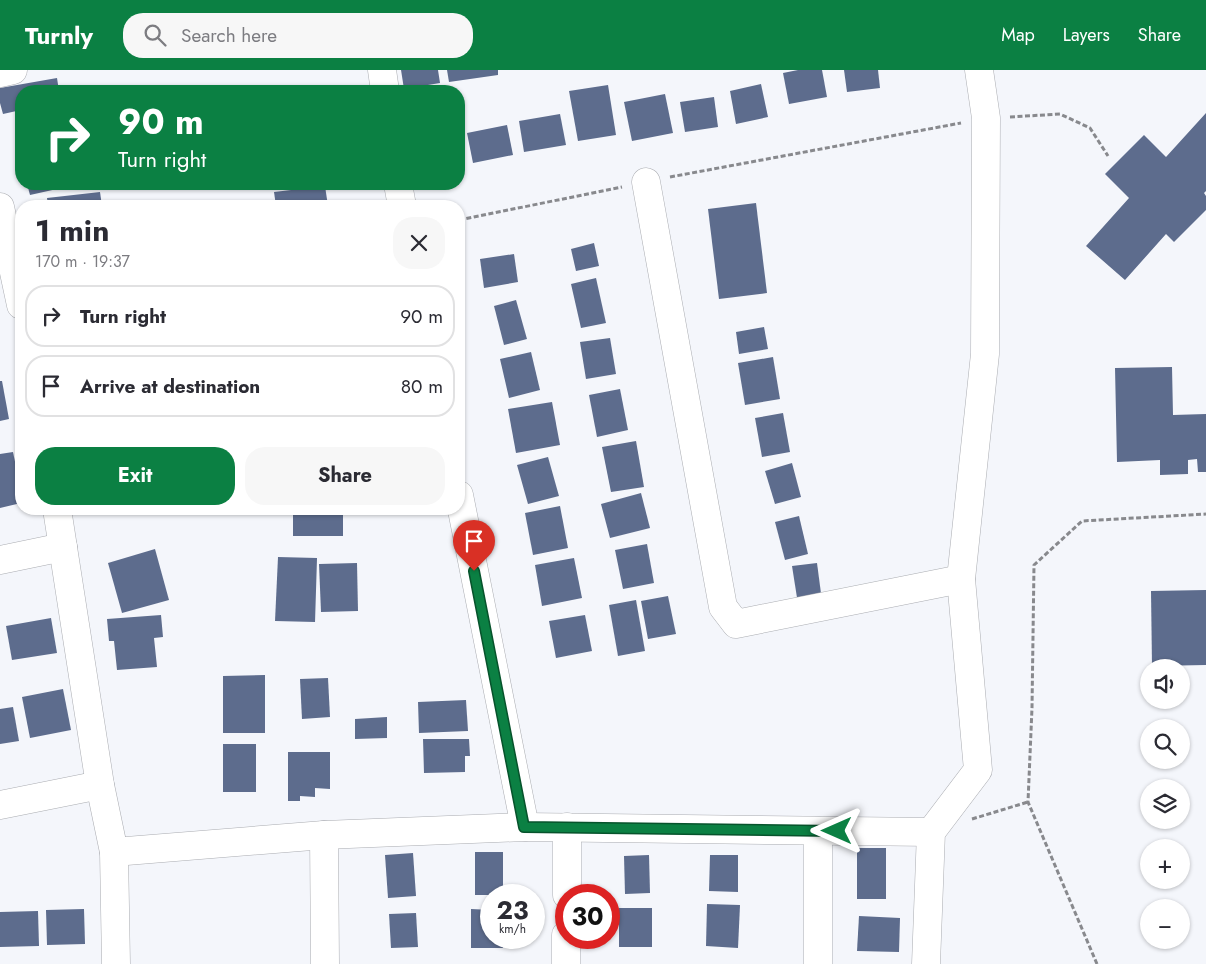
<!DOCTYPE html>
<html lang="en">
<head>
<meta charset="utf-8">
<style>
	:root { --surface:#fff; --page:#f7f7f7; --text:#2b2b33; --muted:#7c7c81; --line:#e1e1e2; --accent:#0b8043 }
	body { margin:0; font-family:Jost,sans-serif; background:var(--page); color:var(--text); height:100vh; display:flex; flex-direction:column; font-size:19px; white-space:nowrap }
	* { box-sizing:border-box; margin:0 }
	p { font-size:16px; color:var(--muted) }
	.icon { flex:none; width:28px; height:28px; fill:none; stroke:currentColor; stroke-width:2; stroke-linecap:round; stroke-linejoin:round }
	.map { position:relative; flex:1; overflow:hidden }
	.sheet { position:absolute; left:15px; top:130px; width:450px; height:315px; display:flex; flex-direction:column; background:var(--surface); border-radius:20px; box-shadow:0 1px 4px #0004 }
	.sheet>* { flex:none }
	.guide { position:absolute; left:15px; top:15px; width:450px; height:105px; border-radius:20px; box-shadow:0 1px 4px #0004; background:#0b8043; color:#fff; overflow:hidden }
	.tools { position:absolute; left:1140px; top:589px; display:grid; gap:10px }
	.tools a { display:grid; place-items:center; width:50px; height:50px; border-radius:50%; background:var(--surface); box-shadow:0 1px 4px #0004; font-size:25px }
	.speed { position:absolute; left:480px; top:814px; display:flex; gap:10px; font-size:25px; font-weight:700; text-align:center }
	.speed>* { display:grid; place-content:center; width:65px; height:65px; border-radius:50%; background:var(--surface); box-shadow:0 1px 4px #0004; line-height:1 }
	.speed small { font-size:12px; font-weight:400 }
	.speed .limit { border:8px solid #d22; background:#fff; color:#111 }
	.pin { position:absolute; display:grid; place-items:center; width:42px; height:42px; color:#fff; margin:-51px -21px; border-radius:50% 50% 50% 0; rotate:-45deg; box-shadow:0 0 5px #0007 }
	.pin .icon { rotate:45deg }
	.me { position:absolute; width:55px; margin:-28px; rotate:270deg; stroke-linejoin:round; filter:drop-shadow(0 0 4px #0008) }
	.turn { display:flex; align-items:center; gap:18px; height:105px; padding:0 20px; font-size:22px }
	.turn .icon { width:65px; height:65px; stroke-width:2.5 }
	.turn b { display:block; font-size:35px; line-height:42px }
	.round { display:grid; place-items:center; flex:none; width:52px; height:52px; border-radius:20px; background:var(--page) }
	.overview { display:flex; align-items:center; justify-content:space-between; height:85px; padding:0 20px }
	h1 { font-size:30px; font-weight:700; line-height:38px }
	.primary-button { display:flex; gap:10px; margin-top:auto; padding:10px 20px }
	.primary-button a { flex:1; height:58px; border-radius:20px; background:var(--accent); color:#fff; font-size:20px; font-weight:700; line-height:58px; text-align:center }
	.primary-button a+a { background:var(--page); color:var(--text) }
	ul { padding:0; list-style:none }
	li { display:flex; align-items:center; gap:15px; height:62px; margin:0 10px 8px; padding:0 10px; border:2px solid var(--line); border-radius:20px }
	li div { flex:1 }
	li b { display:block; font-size:19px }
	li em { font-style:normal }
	header { display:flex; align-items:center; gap:30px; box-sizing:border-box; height:70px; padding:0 25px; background:var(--accent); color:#fff }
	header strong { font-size:24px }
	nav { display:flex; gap:28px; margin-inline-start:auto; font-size:18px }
	.search { width:350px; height:45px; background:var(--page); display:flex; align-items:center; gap:12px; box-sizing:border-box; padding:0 18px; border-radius:20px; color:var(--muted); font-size:19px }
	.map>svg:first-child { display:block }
	.building { fill:#5d6c8d }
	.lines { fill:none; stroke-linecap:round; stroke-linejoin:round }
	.minor-casing { stroke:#aaacb1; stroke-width:29 }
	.path { stroke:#88898d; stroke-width:3; stroke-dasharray:5 2.5; stroke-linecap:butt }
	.minor { stroke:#fff; stroke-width:28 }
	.route-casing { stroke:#07532c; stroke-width:12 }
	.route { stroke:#0b8043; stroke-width:9 }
</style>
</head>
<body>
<header>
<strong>Turnly</strong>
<div class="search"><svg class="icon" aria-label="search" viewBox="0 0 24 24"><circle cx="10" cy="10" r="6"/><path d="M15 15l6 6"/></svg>Search here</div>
<nav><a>Map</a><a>Layers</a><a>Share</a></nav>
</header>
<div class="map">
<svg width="1206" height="894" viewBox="0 0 1206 894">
	<rect width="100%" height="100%" fill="#f4f6fb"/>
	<!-- building -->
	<g class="building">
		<polygon points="401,0 438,0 440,13 404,19"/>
		<polygon points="447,0 498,0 498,5 449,12"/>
		<polygon points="798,0 822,0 827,27 789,34 783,3"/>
		<polygon points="844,0 878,0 880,18 847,22"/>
		<polygon points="57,8 59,21 21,21 21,40 3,44 0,33 0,18"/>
		<polygon points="761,14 768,47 736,54 730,21"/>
		<polygon points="608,15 616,65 578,71 569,21"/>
		<polygon points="665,24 673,63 632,71 624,32"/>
		<polygon points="714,27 718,57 685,62 680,32"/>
		<polygon points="1206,43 1206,121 1204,123 1206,126 1206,140 1174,172 1166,164 1125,210 1086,176 1129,128 1105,104 1144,65 1166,87"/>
		<polygon points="560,44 566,75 524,82 519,51"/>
		<polygon points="507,55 513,85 473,93 467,63"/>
		<polygon points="27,114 75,114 75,115 30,125"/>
		<polygon points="325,116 328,136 276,136 274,122"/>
		<polygon points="100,122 102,136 48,136 47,128"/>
		<polygon points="756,133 767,223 719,229 708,139"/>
		<polygon points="594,173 599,196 576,201 571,179"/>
		<polygon points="514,184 518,212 484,218 480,189"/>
		<polygon points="596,208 606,253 581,258 571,214"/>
		<polygon points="516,230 527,269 504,275 494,236"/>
		<polygon points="764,257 768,279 739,284 736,262"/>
		<polygon points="610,268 616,304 586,309 580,272"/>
		<polygon points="531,282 540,320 509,328 500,289"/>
		<polygon points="773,287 780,329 745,335 738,293"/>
		<polygon points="1172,297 1173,345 1206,344 1206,402 1198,402 1197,389 1188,390 1188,404 1160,405 1160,390 1117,392 1115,298"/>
		<polygon points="0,311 2,311 9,349 0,351"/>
		<polygon points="620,319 628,360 597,367 589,325"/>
		<polygon points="552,332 560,375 516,383 508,339"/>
		<polygon points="783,343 790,382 762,387 755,348"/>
		<polygon points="636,371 644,417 611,422 602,377"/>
		<polygon points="13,382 21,420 21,433 0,438 0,384"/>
		<polygon points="548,387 559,426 528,434 517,395"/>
		<polygon points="792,393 801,427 775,434 765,401"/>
		<polygon points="641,423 650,458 610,468 601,434"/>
		<polygon points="560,436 568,478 533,485 525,443"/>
		<polygon points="136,439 157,439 157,440 137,443"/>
		<rect x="293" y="439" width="50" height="27"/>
		<polygon points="799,446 808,484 785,490 775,452"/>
		<polygon points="647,474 654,513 623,519 615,480"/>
		<polygon points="155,479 169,530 122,543 108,493"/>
		<polygon points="278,487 317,488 315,552 275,551"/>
		<polygon points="574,488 582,528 542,536 535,495"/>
		<polygon points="357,493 358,541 321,542 319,494"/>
		<polygon points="817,493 822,531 798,534 792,496"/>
		<polygon points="1206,520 1206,595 1152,596 1151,521"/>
		<polygon points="668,526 676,564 648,569 641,531"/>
		<polygon points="636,530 645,581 618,586 609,535"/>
		<polygon points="161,545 163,567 154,568 157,597 117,600 114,571 109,571 107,549"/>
		<polygon points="585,545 592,581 556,588 549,551"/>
		<polygon points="51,548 57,583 12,590 6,556"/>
		<polygon points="265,605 265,663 223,663 223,606"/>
		<polygon points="328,608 330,647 302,649 300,609"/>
		<polygon points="63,619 71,660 30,668 22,627"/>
		<polygon points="466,630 468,661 419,663 418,632"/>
		<polygon points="13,637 19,671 0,674 0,639"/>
		<polygon points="387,647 387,668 355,669 355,649"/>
		<polygon points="423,669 469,669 470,686 465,686 465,702 424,703"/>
		<rect x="223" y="674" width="33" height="48"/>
		<polygon points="288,682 330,682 330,719 315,718 315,727 300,726 300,731 288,731"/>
		<rect x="857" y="778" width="29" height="51"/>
		<rect x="475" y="782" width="28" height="43"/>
		<polygon points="413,783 416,826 388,828 385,785"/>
		<polygon points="649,785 650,823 625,824 624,786"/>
		<polygon points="710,785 738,785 738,822 709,821"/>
		<polygon points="707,834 740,835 738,878 706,876"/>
		<rect x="619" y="838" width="33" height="39"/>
		<polygon points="84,839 85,874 47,875 46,840"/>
		<polygon points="471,839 491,840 491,868 503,868 503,878 471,878"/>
		<polygon points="38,841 39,876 0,877 0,842"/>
		<polygon points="416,843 418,877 391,878 389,844"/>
		<polygon points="859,846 900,848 899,882 857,881"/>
	</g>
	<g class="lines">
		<!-- minor casing -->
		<g class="minor-casing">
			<g id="minor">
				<polyline points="382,0 385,21"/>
				<polyline points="0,3 13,0"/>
				<polyline points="646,112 723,537 736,554 961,509"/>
				<polyline points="398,114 402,136"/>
				<polyline points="0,137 21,235"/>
				<polyline points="459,425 525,757"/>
				<polyline points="57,439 100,715 114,782 116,894"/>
				<polyline points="0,490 63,477"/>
				<polyline points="0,735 100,715"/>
				<polyline points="324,765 325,894"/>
				<polyline points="114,782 324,765 525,757 931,762"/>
				<polyline points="567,825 567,757"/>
				<polyline points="566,894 566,865"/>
				<polyline points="818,894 818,761"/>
				<polyline points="926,894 931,762 978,700 961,509 985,284 986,48 979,0"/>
			</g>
		</g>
		<!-- path -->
		<g class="path">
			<polyline points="1010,47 1060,44 1090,58 1108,86"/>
			<polyline points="670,107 961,53"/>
			<polyline points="459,150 622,117"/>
			<polyline points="972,749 1028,732"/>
			<polyline points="1097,894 1028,732 1032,638 1034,495 1082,451 1206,444"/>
		</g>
		<!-- minor -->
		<use href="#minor" class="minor"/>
	</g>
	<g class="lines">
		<!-- route casing -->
		<g class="route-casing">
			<polyline id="route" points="474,501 524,757 837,761"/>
		</g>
		<!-- route -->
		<use href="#route" class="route"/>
	</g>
</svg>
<div class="tools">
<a><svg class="icon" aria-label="sound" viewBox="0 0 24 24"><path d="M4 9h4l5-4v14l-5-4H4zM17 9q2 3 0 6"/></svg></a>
<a><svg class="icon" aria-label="search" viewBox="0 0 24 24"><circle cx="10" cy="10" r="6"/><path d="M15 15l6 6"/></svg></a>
<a><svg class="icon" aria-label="layers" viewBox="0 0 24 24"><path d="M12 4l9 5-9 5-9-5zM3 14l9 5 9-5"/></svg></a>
<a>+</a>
<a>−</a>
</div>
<div class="speed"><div>23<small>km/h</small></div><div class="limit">30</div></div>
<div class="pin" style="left:474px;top:501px;background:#d93025"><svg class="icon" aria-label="arrive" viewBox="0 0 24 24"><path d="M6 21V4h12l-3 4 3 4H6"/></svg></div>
<svg class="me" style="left:837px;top:761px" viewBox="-20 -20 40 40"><path d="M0-17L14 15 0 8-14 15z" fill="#0b8043" stroke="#fff" stroke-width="4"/></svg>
<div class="guide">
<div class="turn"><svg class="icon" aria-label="right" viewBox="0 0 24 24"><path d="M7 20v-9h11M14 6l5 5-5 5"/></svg><div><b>90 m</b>Turn right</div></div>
</div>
<section class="sheet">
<div class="overview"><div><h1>1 min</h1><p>170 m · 19:37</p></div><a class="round"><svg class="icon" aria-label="close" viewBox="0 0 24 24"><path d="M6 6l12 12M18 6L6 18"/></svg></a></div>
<ul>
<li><svg class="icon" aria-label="right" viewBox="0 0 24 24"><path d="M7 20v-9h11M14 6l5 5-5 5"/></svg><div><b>Turn right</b></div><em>90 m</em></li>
<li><svg class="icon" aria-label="arrive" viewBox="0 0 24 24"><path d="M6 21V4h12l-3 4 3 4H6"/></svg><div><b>Arrive at destination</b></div><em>80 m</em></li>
</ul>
<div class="primary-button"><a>Exit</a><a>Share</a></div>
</section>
</div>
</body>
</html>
